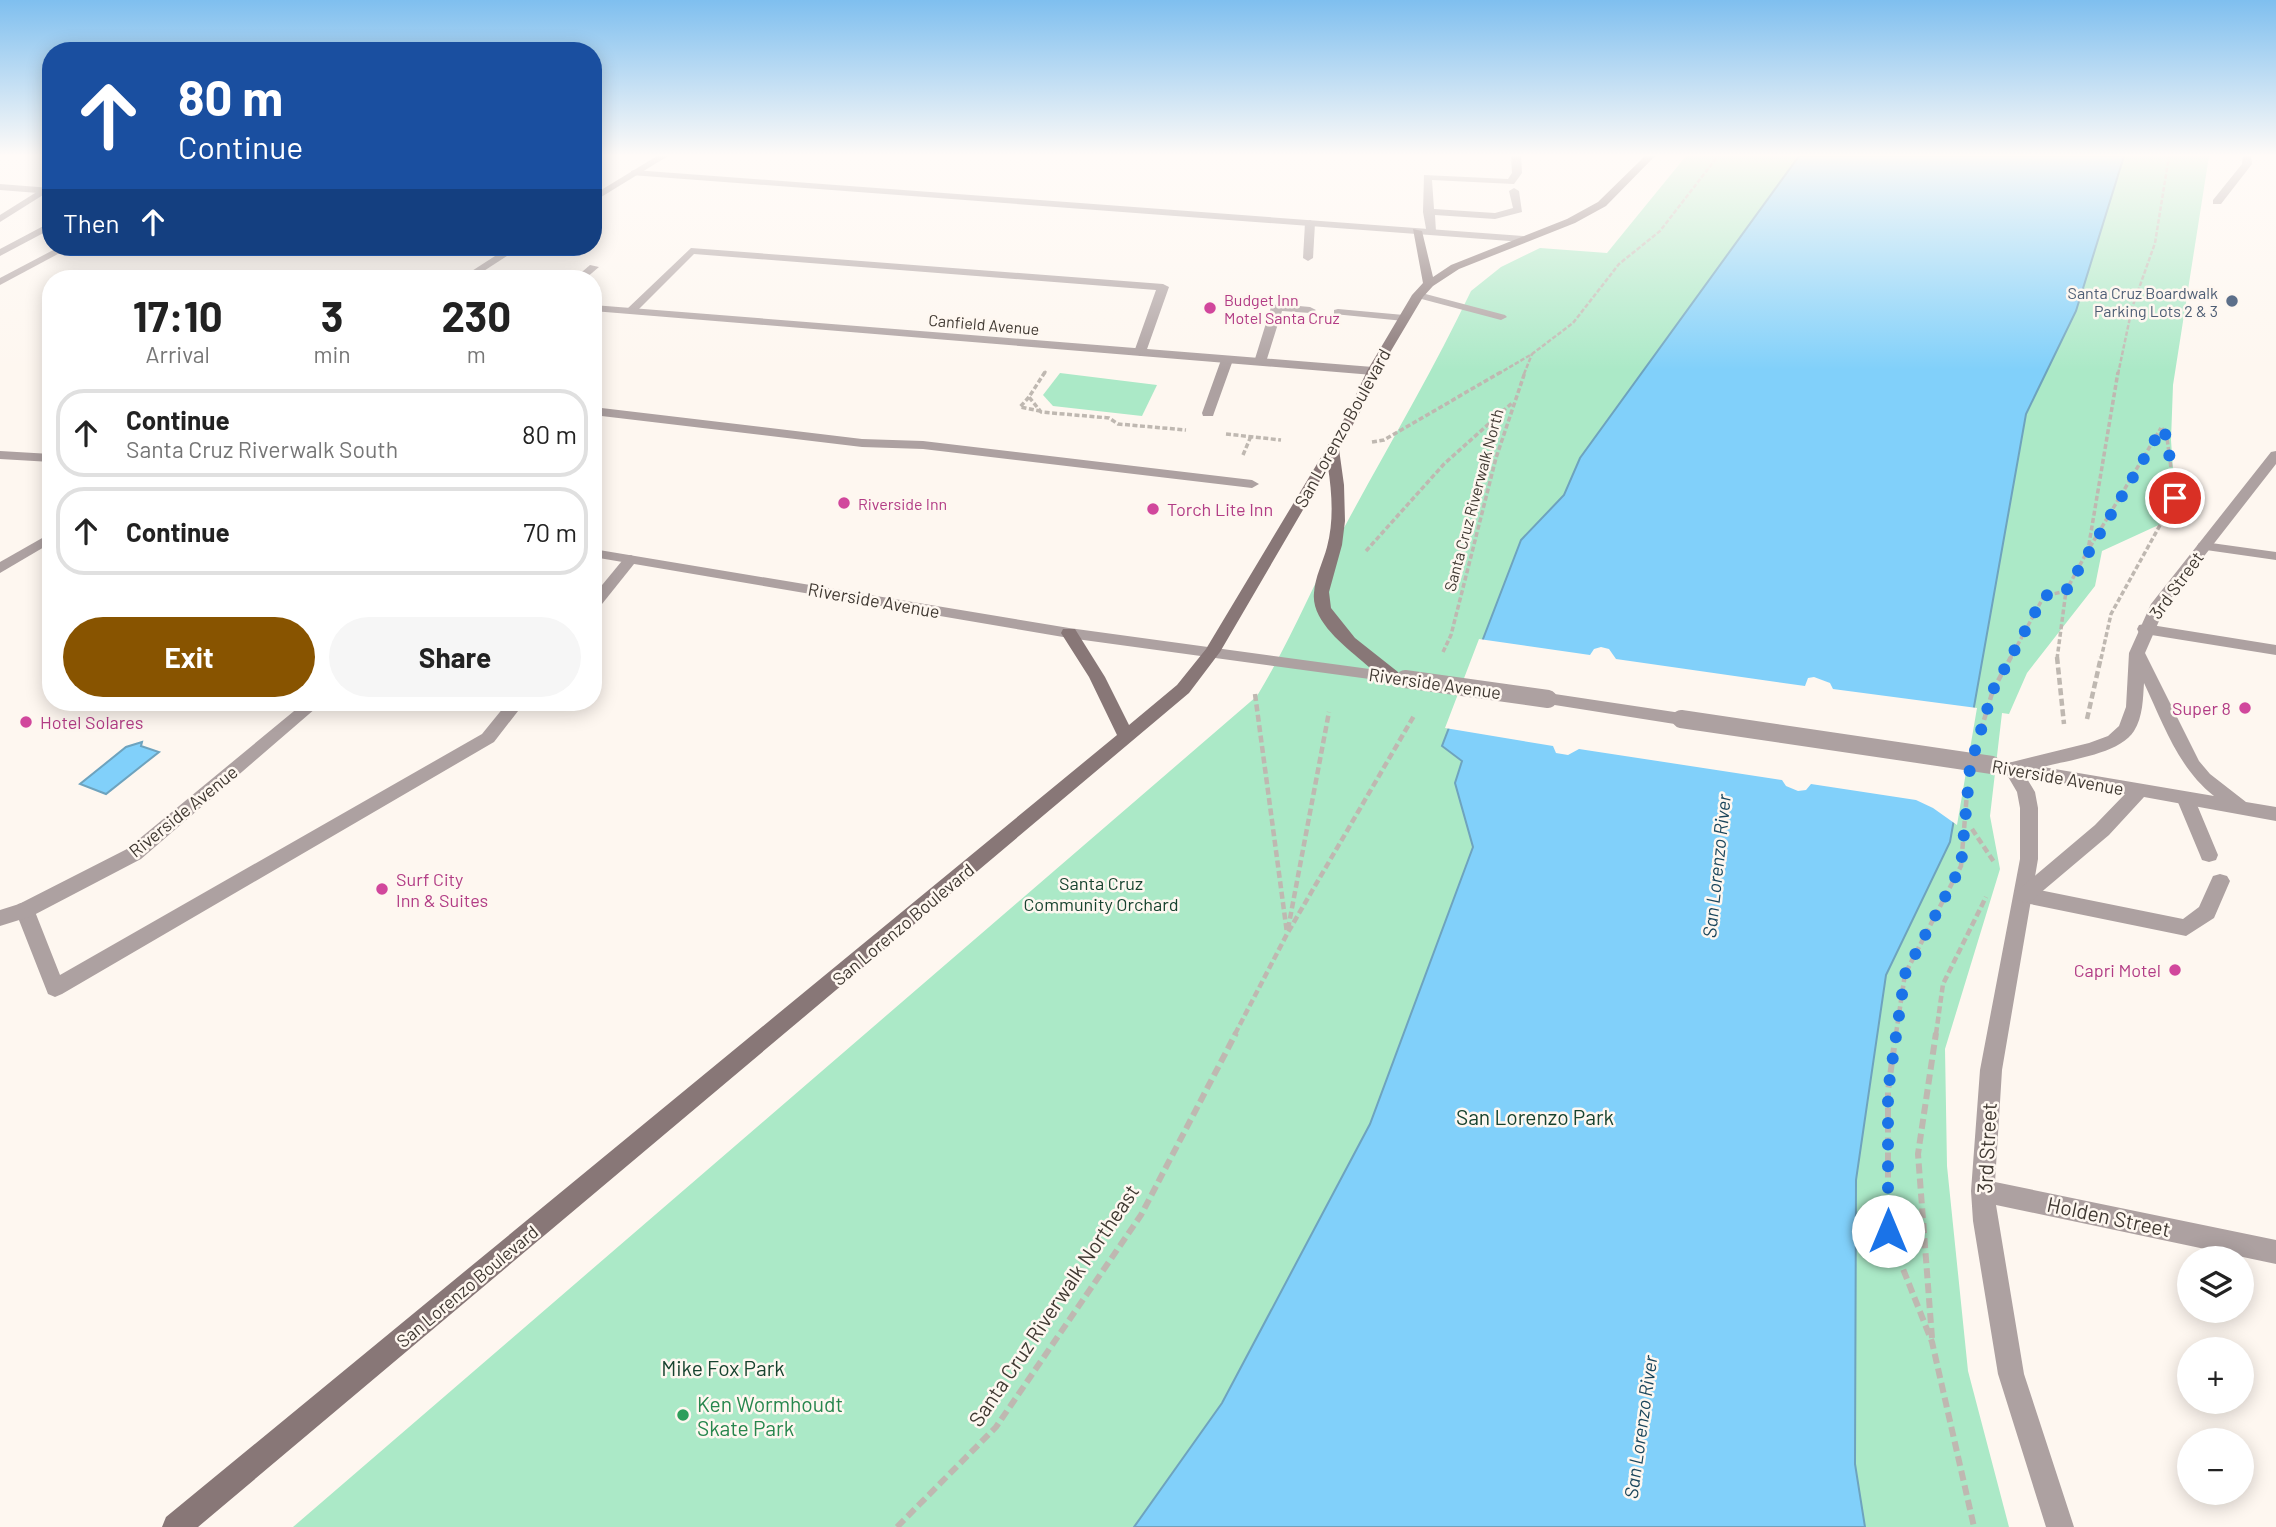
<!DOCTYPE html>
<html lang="en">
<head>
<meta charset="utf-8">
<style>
	:root { --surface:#fff; --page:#f6f6f6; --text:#222; --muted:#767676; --line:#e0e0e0; --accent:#885400 }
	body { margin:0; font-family:Barlow,sans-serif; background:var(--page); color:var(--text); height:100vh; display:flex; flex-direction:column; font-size:26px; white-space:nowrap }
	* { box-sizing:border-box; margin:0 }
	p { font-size:23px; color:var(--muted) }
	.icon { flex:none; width:38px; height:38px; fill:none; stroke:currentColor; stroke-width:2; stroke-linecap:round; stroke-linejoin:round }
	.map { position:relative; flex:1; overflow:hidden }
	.drawer { position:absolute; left:42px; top:270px; width:560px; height:441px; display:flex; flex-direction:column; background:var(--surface); border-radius:28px; box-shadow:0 4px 18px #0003 }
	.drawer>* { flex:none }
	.hud { position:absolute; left:42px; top:42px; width:560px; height:214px; border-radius:28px; box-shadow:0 4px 18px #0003; background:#1a4fa0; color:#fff; overflow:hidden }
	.buttons { position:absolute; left:2177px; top:1246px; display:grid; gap:14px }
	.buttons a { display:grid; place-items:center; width:77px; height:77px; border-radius:50%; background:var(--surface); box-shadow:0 4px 18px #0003; font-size:35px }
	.pin { position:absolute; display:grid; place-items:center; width:60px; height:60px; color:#fff; margin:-30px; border:4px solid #fff; border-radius:50%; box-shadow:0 2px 7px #0007 }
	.me { position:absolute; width:77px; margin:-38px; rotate:0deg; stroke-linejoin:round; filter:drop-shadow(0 0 5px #0008) }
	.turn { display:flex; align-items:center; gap:24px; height:147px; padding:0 21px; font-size:32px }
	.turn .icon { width:91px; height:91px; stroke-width:2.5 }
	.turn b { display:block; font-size:49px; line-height:60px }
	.then { display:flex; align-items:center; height:66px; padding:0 21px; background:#0003; gap:14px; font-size:26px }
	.eta { display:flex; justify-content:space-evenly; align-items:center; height:119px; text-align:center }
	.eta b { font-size:42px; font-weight:700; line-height:49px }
	.action { display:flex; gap:14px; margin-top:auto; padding:14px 21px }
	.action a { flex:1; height:80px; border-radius:42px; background:var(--accent); color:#fff; font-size:28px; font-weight:700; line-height:80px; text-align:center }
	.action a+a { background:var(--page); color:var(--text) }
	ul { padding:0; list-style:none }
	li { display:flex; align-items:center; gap:21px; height:88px; margin:0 14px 10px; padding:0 7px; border:4px solid var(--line); border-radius:28px }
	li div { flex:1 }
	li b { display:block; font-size:26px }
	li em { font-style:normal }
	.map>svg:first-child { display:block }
	.green { fill:#abe9c7 }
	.water { fill:#81d0fa; stroke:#6ea3be; stroke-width:2 }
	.pier { fill:#fef7f0 }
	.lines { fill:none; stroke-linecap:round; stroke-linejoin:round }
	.path-far3 { stroke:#bfb8b1; stroke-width:2.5; stroke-dasharray:4.5 2; stroke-linecap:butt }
	.path-far2 { stroke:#bfb8b1; stroke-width:3.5; stroke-dasharray:5 2.5; stroke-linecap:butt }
	.path-far1 { stroke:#bfb8b1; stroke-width:4.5; stroke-dasharray:7 3.5; stroke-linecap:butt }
	.path { stroke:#bfb8b1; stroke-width:6; stroke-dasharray:10 5; stroke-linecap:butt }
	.service { fill:#ada1a1; fill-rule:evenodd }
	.minor { fill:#ada1a1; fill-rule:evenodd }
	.tertiary { fill:#ada1a1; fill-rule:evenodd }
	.secondary { fill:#877; fill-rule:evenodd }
	.tertiary-bridge { stroke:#ada1a1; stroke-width:18 }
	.route { stroke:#1a73e8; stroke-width:12; stroke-dasharray:0 21.6 }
	.service-dot { fill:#5c6f8a; stroke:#fef7f0; stroke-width:2.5 }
	.hotel-dot { fill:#d1479c; stroke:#fef7f0; stroke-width:2.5 }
	.leisure-dot { fill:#2e9e5b; stroke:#fef7f0; stroke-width:2.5 }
	.labels { text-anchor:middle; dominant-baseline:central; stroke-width:5; stroke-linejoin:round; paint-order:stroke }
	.far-service-label { font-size:16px; fill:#4e5e75; stroke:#fef7f0; text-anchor:end }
	.far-hotel-label { font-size:16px; fill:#b23c85; stroke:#fef7f0; text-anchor:start }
	.far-street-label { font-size:16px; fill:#403932; stroke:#fef7f0 }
	.street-label { font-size:18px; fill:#403932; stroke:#fef7f0 }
	.hotel-label { font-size:18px; fill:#b23c85; stroke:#fef7f0; text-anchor:start }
	.park-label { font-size:18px; fill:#17432f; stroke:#fef7f0 }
	.water-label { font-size:19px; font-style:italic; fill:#19455b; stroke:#fef7f0 }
	.near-park-label { font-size:21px; fill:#17432f; stroke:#fef7f0 }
	.near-street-label { font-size:21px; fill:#403932; stroke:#fef7f0 }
	.near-leisure-label { font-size:21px; fill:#27864d; stroke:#fef7f0; text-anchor:start }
</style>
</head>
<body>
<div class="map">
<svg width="2276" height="1527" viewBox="0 0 2276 1527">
	<rect width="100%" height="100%" fill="#fef7f0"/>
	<!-- green -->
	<g class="green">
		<path d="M 1686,156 L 2209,156 L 2173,385 L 2171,440 L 2175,499 L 2163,523 L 2102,551 L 2095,586 L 2027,673 L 2009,714 L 2002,713 L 1990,816 L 2000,869 L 1945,1049 L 1947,1166 L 1968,1371 L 2009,1527 L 293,1527 L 1257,696 C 1290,642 1314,582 1345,526 C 1387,448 1433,371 1471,291 L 1501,267 L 1540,248 L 1607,253 Z"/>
		<polygon points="1060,373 1157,385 1142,416 1053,406 1043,395"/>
	</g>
	<!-- water -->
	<g class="water">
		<polygon points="1799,156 2124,156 2076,311 2026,414 1950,842 1886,975 1856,1180 1855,1464 1865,1527 1134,1527 1222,1403 1370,1124 1473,847 1455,783 1462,761 1442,746 1521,540 1564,495 1580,458"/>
		<polygon points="142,742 141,746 159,752 106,794 80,784 126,747"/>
	</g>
	<!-- pier -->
	<polygon class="pier" points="1479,639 1590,655 1594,649 1601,647 1609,649 1616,659 1805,686 1808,678 1814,677 1830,683 1833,689 1977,708 1957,825 1933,808 1916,800 1811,784 1806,790 1798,791 1786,786 1782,780 1579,749 1568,755 1556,753 1553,746 1445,728"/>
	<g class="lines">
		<!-- path-far3 -->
		<g class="path-far3">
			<polyline points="1044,374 1046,371"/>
			<polyline points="1498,374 1532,354 1573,323 1619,264 1660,231 1718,156"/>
			<polyline points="1524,374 1532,354"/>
			<polyline points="2118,374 2132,308 2155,243 2169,156"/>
		</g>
		<!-- path-far2 -->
		<g class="path-far2">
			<polyline points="1045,372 1029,397 1041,412 1109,418 1118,424 1186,430"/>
			<polyline points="1029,397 1020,407 1040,411"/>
			<polyline points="1226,434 1281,440"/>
			<polyline points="1372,442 1384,440 1501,372"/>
			<polyline points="1243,455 1251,436"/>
			<polyline points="2090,547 2161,428"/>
			<polyline points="1366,551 1444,464 1512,403"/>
			<polyline points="1443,652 1451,635 1496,458 1525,372"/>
			<polyline points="2010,659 2044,596 2066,591"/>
			<polyline points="2057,659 2066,591 2088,550 2118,372"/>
			<polyline points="2101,659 2111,614 2175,498 2167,438 2162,428"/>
		</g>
		<!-- path-far1 -->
		<g class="path-far1">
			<polyline points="2057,657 2064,724"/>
			<polyline points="1255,694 1287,933"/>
			<polyline points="2087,719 2101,657"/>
			<polyline points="1981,730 1993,690 2011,657"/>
			<polyline points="1972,829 1994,862"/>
			<polyline points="1288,929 1329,712"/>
			<polyline points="1235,1034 1287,934 1415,714"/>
			<polyline points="1896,1034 1905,974 1961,866 1967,793"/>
			<polyline points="1936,1034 1943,984 1986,897"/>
		</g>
		<!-- path -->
		<g class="path">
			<polyline points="1896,1033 1888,1091 1888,1231 1932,1342 1974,1527"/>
			<polyline points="1932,1338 1918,1154 1936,1033"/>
			<polyline points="897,1527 996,1427 1141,1215 1236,1033"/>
		</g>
		<!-- service -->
		<g class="service">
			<polygon points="1511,156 1521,156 1522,173 1514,184 1432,180 1434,209 1495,213 1513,208 1509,191 1514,188 1519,191 1522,212 1495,219 1435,215 1436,232 1427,234 1423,212 1424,175 1508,179 1512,173"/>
			<polygon points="2243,156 2251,156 2252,164 2221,204 2213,204 2213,200 2242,164"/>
			<polygon points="43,188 51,190 0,222 0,215"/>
			<polygon points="1310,220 1315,223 1313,258 1308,261 1303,258 1305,223"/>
			<polygon points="51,222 51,229 0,256 0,249"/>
			<polygon points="59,247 71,247 0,285 0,278"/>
			<polygon points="691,248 1163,284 1169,287 1146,352 1140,356 1134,352 1156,290 694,254 635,313 627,313 627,309"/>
			<polygon points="590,265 599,267 586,278 575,278"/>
			<polygon points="1418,292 1505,315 1507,317 1501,320 1414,297 1414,293"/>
			<polygon points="1277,304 1310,307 1316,310 1310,313 1282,311 1266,362 1256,365 1254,362 1271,307"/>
			<polygon points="1338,309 1404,315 1410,318 1404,321 1334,314 1334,310"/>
			<polygon points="1227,356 1233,360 1214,413 1213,416 1203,416 1202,413 1221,360"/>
			<polygon points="593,407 862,439 923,441 1252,480 1259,484 1252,488 923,449 862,447 593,415"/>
			<polygon points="631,555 638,559 598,609 593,611 593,596 626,556"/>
			<polygon points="2145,624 2276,645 2276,655 2139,633 2137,629 2139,625"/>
			<polygon points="508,702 525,702 494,742 62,994 55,997 48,994 15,910 18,904 25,902 32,904 60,975 482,734"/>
			<polygon points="2186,793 2192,795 2195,800 2218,855 2216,860 2209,862 2202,860 2200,855 2177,800 2180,795"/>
			<polygon points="2220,874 2227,876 2230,881 2214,918 2186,936 2025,903 2018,900 2015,895 2018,890 2025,887 2183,919 2199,907 2213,876"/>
		</g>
		<!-- minor -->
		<g class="minor">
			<polygon points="634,170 1523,236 1528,239 1523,242 631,175 631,171"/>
			<polygon points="0,184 51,188 51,194 0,190"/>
			<polygon points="593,305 1373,367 1379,371 1373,375 593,311"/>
			<polygon points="0,451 51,454 51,462 0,459"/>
			<polygon points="51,533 51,543 0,573 0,562"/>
			<polygon points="2204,542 2276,552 2276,560 2199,549 2197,546 2199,543"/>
			<polygon points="305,702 323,702 141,859 32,916 0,926 0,910 19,904 127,849"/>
			<polygon points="2012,762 2018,764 2035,792 2038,808 2038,859 2002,1070 1995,1182 2276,1240 2276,1264 1996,1205 2024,1374 2074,1527 2046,1527 1998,1374 1973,1221 1971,1191 1980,1070 2020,859 2020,808 2017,792 2003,768 2006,764"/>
		</g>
		<!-- tertiary -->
		<g class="tertiary">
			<polygon points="657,156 668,156 593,202 593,195"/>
			<polygon points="509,247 521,247 473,278 461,278"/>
			<path d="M 2276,451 L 2276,464 L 2166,605 L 2145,653 L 2199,761 L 2210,774 L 2246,802 L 2276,807 L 2276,821 L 2144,797 L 2109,835 L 2032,900 L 2025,903 L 2018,900 L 2015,895 L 2018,890 L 2095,825 L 2125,794 L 2012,774 L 2006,772 L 2003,768 L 2006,764 L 2012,762 L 2089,743 L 2108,736 L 2119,726 L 2126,707 L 2129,653 L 2151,604 L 2271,452 ZM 2144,683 C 2163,723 2178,768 2214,796 L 2043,767 C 2068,760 2120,754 2134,731 C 2143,717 2143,698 2144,683 Z"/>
			<polygon points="593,549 1069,628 1399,673 1407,678 1399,683 1069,638 593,557"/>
			<polygon points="1548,693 1681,713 1689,719 1681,725 1542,703 1540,699"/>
		</g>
		<!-- secondary -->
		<path class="secondary" d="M 1645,156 L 1655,156 L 1606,206 L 1575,223 L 1459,269 L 1433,286 L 1423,297 L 1379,371 L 1359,414 L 1339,449 L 1344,485 L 1345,521 L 1342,545 L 1329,592 L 1331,608 L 1355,638 L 1398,672 L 1400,676 L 1398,680 C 1384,684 1372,669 1362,661 C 1343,645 1311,620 1314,593 C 1315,577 1323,562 1327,547 C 1334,521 1332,493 1328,467 L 1220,652 L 1189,693 L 198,1527 L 162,1527 L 166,1517 L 1117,735 L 1089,677 L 1061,633 L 1063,629 L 1075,629 L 1105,677 L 1129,725 L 1177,685 L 1206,649 L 1347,414 L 1367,371 L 1412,295 L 1423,283 L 1413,229 L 1422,231 L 1433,277 L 1451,265 L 1567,219 L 1598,202 Z"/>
		<!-- tertiary-bridge -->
		<g class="tertiary-bridge">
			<polyline points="1405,679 1548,699"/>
			<polyline points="1681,719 1992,765"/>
		</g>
	</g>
	<!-- sky -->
	<linearGradient id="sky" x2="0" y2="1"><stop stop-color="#7fbfef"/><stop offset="0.42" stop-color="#fffbf8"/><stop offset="1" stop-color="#fffbf8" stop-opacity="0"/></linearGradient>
	<rect width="2276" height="370" fill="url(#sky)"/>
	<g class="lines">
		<!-- route -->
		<polyline class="route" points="1888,1231 1888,1091 1905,974 1961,866 1970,767 1993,690 2044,596 2066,591 2162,428 2167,438 2175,498"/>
	</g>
	<!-- markers -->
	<circle class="service-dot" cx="2232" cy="301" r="7"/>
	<g class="hotel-dot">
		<circle cx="1210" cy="308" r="7"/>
		<circle cx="844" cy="503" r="7"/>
		<circle cx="1153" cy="509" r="7"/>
		<circle cx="2245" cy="708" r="7"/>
		<circle cx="26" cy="722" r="7"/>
		<circle cx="382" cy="889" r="7"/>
		<circle cx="2175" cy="970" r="7"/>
	</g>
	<circle class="leisure-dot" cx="683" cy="1415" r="7"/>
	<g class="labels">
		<!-- far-service labels -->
		<g class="far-service-label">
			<text x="2218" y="292">Santa Cruz Boardwalk<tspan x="2218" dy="18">Parking Lots 2 &amp; 3</tspan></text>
		</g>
		<!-- far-hotel labels -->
		<g class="far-hotel-label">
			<text x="1224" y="299">Budget Inn<tspan x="1224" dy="18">Motel Santa Cruz</tspan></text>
			<text x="858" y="503">Riverside Inn</text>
		</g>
		<!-- far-street labels -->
		<g class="far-street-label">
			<text transform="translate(984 324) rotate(5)">Canfield Avenue</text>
			<text transform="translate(1473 500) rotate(-75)">Santa Cruz Riverwalk North</text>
		</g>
		<!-- street labels -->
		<g class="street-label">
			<text transform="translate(1342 428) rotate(-61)">San Lorenzo Boulevard</text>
			<text transform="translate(2176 585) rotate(-54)">3rd Street</text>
			<text transform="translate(874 600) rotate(10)">Riverside Avenue</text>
			<text transform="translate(1435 683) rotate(8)">Riverside Avenue</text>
			<text transform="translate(2058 777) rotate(10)">Riverside Avenue</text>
			<text transform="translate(183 811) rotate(-39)">Riverside Avenue</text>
			<text transform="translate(903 924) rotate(-40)">San Lorenzo Boulevard</text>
			<text transform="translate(467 1286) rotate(-40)">San Lorenzo Boulevard</text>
		</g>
		<!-- hotel labels -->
		<g class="hotel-label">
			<text x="1167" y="509">Torch Lite Inn</text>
			<text x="2231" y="708" text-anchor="end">Super 8</text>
			<text x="40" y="722">Hotel Solares</text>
			<text x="396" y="879">Surf City<tspan x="396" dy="21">Inn &amp; Suites</tspan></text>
			<text x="2161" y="970" text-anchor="end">Capri Motel</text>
		</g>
		<!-- park labels -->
		<g class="park-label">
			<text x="1101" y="883">Santa Cruz<tspan x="1101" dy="21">Community Orchard</tspan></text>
		</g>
		<!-- water labels -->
		<g class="water-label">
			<text transform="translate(1716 866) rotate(-84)">San Lorenzo River</text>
			<text transform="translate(1640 1427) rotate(-82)">San Lorenzo River</text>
		</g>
		<!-- near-park labels -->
		<g class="near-park-label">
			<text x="1535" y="1116">San Lorenzo Park</text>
			<text x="723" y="1367">Mike Fox Park</text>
		</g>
		<!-- near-street labels -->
		<g class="near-street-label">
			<text transform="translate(1986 1148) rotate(-87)">3rd Street</text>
			<text transform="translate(2109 1216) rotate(12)">Holden Street</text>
			<text transform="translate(1053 1305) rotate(-56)">Santa Cruz Riverwalk Northeast</text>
		</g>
		<!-- near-leisure labels -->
		<g class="near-leisure-label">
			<text x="697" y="1403">Ken Wormhoudt<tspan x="697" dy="24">Skate Park</tspan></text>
		</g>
	</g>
</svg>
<div class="buttons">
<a><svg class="icon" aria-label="layers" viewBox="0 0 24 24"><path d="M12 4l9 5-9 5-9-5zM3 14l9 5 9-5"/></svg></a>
<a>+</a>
<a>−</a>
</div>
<div class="pin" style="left:2175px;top:498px;background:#d93025"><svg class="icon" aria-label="arrive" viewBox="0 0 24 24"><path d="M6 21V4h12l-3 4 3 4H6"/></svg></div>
<svg class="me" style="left:1888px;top:1231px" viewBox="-20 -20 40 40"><circle r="19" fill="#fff"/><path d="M0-13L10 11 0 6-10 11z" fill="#1a73e8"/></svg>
<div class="hud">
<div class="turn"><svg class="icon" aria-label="ahead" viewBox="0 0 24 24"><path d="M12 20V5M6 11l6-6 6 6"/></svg><div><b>80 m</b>Continue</div></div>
<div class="then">Then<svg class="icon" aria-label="ahead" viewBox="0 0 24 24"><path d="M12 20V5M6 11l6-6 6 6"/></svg></div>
</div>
<section class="drawer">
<div class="eta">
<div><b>17:10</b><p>Arrival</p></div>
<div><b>3</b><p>min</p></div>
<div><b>230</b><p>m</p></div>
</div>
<ul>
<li><svg class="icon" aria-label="ahead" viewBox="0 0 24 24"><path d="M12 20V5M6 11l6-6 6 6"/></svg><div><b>Continue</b><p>Santa Cruz Riverwalk South</p></div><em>80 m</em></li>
<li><svg class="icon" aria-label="ahead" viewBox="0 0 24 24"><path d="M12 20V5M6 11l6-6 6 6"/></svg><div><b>Continue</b></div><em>70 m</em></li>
</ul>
<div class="action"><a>Exit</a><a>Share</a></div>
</section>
</div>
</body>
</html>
